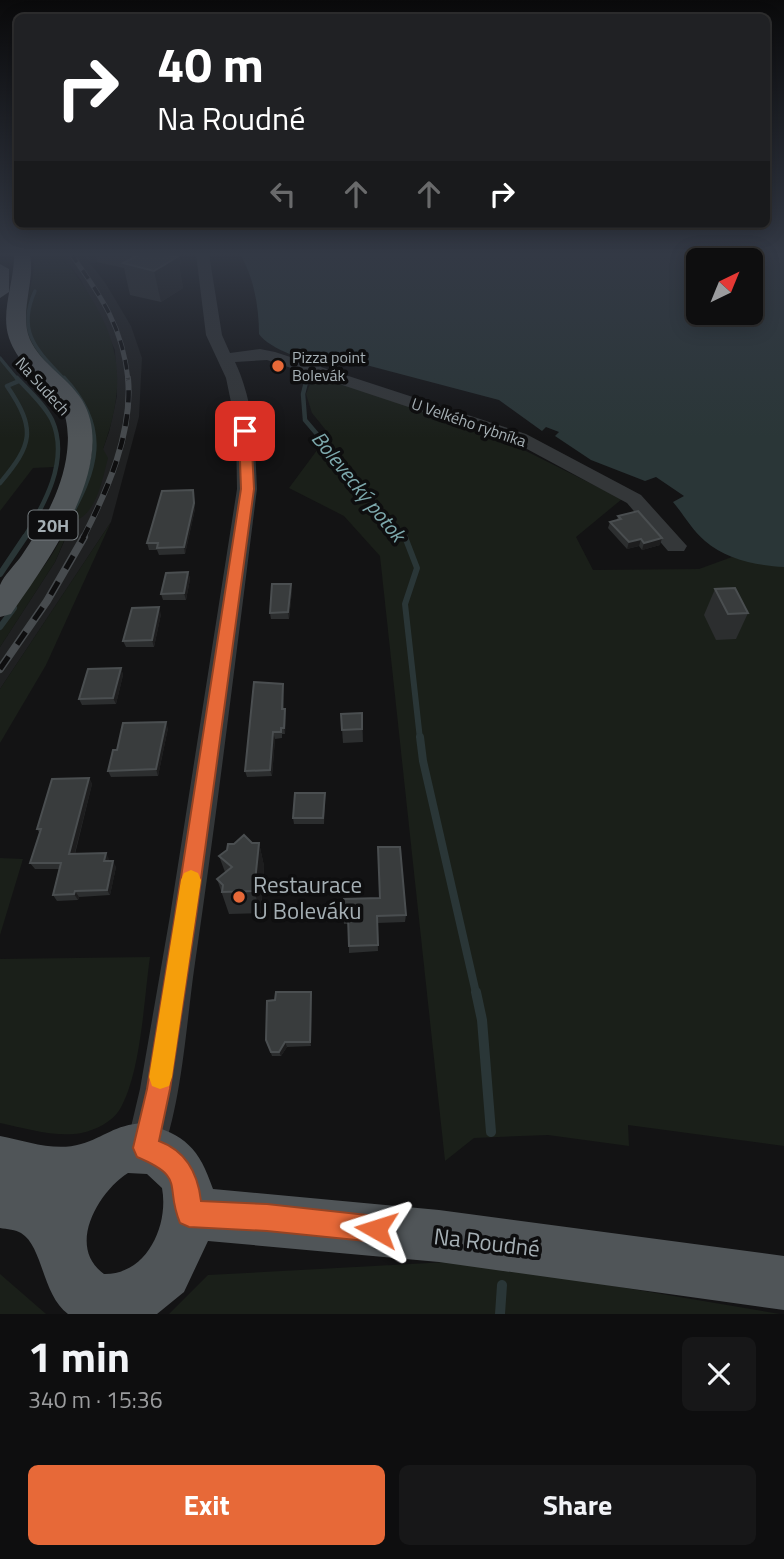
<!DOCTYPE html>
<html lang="en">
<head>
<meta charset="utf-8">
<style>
	:root { --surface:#0e0e0f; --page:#171718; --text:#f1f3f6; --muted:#9b9c9e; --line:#2e2e2f; --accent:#e76938 }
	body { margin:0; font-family:"Titillium Web",sans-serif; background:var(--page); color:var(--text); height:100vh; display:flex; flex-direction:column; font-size:26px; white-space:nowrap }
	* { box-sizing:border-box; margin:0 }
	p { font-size:23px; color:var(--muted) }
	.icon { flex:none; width:38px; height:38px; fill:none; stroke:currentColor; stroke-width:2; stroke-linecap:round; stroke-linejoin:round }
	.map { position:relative; height:1314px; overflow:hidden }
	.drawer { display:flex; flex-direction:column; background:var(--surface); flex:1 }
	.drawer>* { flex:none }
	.guide { position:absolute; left:14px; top:14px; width:756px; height:214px; border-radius:10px; box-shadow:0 4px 18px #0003,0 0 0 2px var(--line); background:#202124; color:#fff; overflow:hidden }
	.needle { width:46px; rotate:43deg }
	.tools { position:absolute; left:686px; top:248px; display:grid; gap:14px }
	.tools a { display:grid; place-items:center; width:77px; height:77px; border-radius:10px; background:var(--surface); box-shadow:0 4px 18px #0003,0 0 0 2px var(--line); font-size:35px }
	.pin { position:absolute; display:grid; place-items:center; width:60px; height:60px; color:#fff; margin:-30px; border-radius:14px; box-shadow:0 4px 10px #0006 }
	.me { position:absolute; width:77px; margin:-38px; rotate:276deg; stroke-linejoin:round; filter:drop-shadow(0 0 5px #0008) }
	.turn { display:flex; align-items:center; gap:24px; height:147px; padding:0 28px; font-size:32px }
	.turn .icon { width:91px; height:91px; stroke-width:2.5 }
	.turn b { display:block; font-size:49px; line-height:60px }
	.lanes { display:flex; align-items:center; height:66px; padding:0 28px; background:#0003; justify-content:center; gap:35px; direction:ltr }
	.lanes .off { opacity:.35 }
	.round { display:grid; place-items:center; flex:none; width:74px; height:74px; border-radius:10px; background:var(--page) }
	.overview { display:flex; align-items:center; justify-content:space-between; height:119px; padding:0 28px }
	h1 { font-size:42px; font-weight:700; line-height:52px }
	.action { display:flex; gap:14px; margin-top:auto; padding:14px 28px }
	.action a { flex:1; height:80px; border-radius:10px; background:var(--accent); color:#fff; font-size:28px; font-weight:700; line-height:80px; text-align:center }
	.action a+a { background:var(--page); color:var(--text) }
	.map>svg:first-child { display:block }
	.built { fill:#1f2021 }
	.green { fill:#1a1f19 }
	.water { fill:#2a3637; fill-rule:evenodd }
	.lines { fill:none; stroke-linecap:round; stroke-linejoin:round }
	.stream-far4 { stroke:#2a3637; stroke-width:3.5 }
	.stream-far3 { stroke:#2a3637; stroke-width:4.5 }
	.stream-far2 { stroke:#2a3637; stroke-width:6 }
	.stream-far1 { stroke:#2a3637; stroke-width:8 }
	.stream { stroke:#2a3637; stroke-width:10 }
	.minor { fill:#343739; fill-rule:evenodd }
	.major { fill:#505558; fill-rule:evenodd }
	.rail-far2-casing { stroke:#474b4e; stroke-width:5 }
	.rail-far1-casing { stroke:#474b4e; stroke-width:6 }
	.rail-casing { stroke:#474b4e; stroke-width:8 }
	.rail-far2 { stroke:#0e0e0f; stroke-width:3.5; stroke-dasharray:10; stroke-linecap:butt }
	.rail-far1 { stroke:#0e0e0f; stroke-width:4.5; stroke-dasharray:12; stroke-linecap:butt }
	.rail { stroke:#0e0e0f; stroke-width:5; stroke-dasharray:15; stroke-linecap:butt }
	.wall { fill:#2c2e2f }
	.shaded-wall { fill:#1d1d1e }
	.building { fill:#393c3d; stroke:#4a4e50; stroke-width:2 }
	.route { fill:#e76938; stroke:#964424; stroke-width:2 }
	.slow { fill:#f59e0b }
	.poi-dot { fill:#e76938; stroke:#0e0e0f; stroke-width:2.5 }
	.labels { text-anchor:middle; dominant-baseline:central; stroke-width:7; stroke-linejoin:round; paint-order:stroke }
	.far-poi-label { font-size:16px; fill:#a5afb4; stroke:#0e0e0f; text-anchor:start }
	.far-street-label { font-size:16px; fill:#a5afb4; stroke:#0e0e0f }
	.shield { fill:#0e0e0f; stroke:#787f82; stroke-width:2 }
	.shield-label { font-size:18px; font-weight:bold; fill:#a5afb4 }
	.water-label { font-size:21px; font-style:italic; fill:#7da9ad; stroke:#0e0e0f }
	.near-poi-label { font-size:23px; fill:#a5afb4; stroke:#0e0e0f; text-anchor:start }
	.near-street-label { font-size:23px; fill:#a5afb4; stroke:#0e0e0f }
</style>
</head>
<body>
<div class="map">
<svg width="784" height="1314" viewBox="0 0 784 1314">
	<rect width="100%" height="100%" fill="#131314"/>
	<!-- built -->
	<polygon class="built" points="61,254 83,254 106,284 131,326 142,358 139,417 111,522 0,689 0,647 55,562 93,477 109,432 117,396 115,350 81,280"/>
	<!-- green -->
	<g class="green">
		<path d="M 33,254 L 61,254 C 112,323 134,364 103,449 L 108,458 C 102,480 97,515 72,522 L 55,562 L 0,647 C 0,642 0,635 0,630 C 3,620 45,567 54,551 C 71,523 88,487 92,453 C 101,385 38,380 25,332 C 19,307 38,282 33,254 Z"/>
		<path d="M 0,356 C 24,395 70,415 54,467 L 33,468 L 0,511 Z"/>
		<polygon points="314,375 480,428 622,499 576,537 593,570 699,569 732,557 784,567 784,1146 628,1125 629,1146 548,1135 474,1138 445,1161 380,556 344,516 289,488 329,434 312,413 306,394"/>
		<polygon points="111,522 46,665 0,743 0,689"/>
		<polygon points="0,858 23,859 0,935"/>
		<path d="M 150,957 C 144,999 141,1073 120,1109 C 112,1123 90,1133 74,1134 C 50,1136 24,1128 0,1123 L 0,959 Z"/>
		<polygon points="466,1261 780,1314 169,1314 208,1275"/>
		<polygon points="0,1274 46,1314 0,1314"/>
	</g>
	<!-- water -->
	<path class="water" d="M 240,254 L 784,254 L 784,567 C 758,566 725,559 705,541 C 692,530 684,515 673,502 L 684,496 L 656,477 L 645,481 L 591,460 L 555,436 L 559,432 L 546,427 L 542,431 L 499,400 L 351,361 C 333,373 271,352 259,334 C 259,308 254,277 240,254 ZM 698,261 L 751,261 L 751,313 L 698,313 Z"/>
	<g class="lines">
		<!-- stream-far4 -->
		<g class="stream-far4">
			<path d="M 35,291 C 16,333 38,351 65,380"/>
			<polyline points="0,358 18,380"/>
			<polyline points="306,380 325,359"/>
		</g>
		<!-- stream-far3 -->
		<g class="stream-far3">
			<path d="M 17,378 C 29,391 44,404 52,420 C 70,460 44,505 24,538"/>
			<path d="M 64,378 C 111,429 97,469 66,524"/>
			<polyline points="307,378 303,394 305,420 405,538"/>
			<path d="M 0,483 C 32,445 37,430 7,386 L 19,381"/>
		</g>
		<!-- stream-far2 -->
		<g class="stream-far2">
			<polyline points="405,537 417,568 405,604 420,739"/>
			<polyline points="0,574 25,537"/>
			<polyline points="0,627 14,608"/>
		</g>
		<!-- stream-far1 -->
		<polyline class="stream-far1" points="420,737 423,761 476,993"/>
		<!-- stream -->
		<g class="stream">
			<polyline points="476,992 482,1020 491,1132"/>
			<polyline points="500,1314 502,1285"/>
		</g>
		<!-- minor -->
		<path class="minor" d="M 196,254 L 209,254 L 222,335 L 230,353 L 260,349 L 275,352 L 526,434 L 641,495 L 687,546 L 684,551 L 668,551 L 627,503 L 514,442 L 267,360 L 235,362 C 254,402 255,445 257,489 C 237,647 218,806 195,963 C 186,1024 182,1106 159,1162 L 145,1167 L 131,1162 L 126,1148 L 140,1089 L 170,916 L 237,489 L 236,431 L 232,407 L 226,378 L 206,335 Z"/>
		<!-- major -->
		<g class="major">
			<path d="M 14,254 L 30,254 C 35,281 21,308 28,334 C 36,361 67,376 82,400 C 120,463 46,564 11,614 L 0,617 C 0,608 0,594 0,585 C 4,575 16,564 22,555 C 42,525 63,489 67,452 C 75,383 27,388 9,338 C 0,312 15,280 14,254 Z"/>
			<polygon points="0,264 9,269 9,292 0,298"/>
			<path d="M 143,1123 C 186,1135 199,1148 213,1189 L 439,1210 L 784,1256 L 784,1310 L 439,1262 L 208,1241 L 184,1292 L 157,1314 L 68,1314 C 42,1295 43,1246 21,1233 C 16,1230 7,1229 0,1228 L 0,1136 C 26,1141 55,1152 81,1144 C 105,1137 114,1125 143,1123 ZM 128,1173 L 147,1174 L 162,1188 C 169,1225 147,1275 104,1274 C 66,1247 98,1192 128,1173 Z"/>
		</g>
		<!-- rail-far2 casing -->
		<g class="rail-far2-casing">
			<path id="rail-far2" d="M 71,254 C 101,296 123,327 128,380"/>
		</g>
		<!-- rail-far1 casing -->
		<g class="rail-far1-casing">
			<path id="rail-far1" d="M 83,538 C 107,491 133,433 128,378"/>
		</g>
		<!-- rail casing -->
		<g class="rail-casing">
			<polyline id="rail" points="0,669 47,601 84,537"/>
		</g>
		<!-- rail-far2 -->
		<use href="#rail-far2" class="rail-far2"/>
		<!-- rail-far1 -->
		<use href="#rail-far1" class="rail-far1"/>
		<!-- rail -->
		<use href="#rail" class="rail"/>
	</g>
	<!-- wall -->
	<g class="wall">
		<polygon points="83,254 179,254 181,264 179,265 183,288 161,302 130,295 124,268 97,262 91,263"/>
		<polygon points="194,497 195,509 185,554 159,555 157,550 149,550 147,543"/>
		<polygon points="618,516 660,545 642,550 639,546 627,549 608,528 610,522 617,520"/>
		<polygon points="188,572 190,579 186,600 163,600 161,594"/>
		<polygon points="715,589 748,613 736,639 716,640 704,615"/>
		<polygon points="292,590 289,619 271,619 270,613"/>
		<polygon points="161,614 154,647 126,647 123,641"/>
		<polygon points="121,668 123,675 116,704 82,705 79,699"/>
		<polygon points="284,690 284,709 286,715 285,734 282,734 282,738 275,739 272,776 247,777 245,771"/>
		<polygon points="362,713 363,742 343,743 341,714"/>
		<polygon points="168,728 158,776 111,777 108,771"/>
		<polygon points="89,778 92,784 75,854 109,859 108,861 116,867 110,895 79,897 78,900 57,901 53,895 59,869 35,869 30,863 40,834 37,829"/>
		<polygon points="325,799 324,824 294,824 293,818"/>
		<polygon points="252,843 259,843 264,866 261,913 229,914 217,879 225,872 219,856"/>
		<polygon points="406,915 405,922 377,923 378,951 349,953 349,924 344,924 343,917"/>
		<polygon points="311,992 312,997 311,1046 287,1047 281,1056 272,1056 266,1040 275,1000"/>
	</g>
	<!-- shaded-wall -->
	<g class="shaded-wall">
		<polygon points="88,254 95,254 97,262 91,263"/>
		<polygon points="168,254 179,254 181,264 179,265 183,288 161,302 154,271"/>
		<polygon points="193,490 195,509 185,554 184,547"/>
		<polygon points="662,538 660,545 642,550 644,543"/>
		<polygon points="641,539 639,546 627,549 629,542"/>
		<polygon points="188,572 190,579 186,600 184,593"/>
		<polygon points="291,584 292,590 289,619 288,612"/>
		<polygon points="159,607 161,614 154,647 152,640"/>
		<polygon points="121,668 123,675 116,704 113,698"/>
		<polygon points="283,684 284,690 283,716 282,709"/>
		<polygon points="285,709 286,715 285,734 284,728"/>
		<polygon points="166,722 168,728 158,776 156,769"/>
		<polygon points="273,732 275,739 272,776 270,770"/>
		<polygon points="89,778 92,784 73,860 69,854"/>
		<polygon points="259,843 264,866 261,913 254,891"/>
		<polygon points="106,853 109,859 107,867 104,861"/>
		<polygon points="113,861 116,867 110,895 107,890"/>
		<polygon points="75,891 79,897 78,900 74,894"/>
		<polygon points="311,992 312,997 311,1046 310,1042"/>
		<polygon points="285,1042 287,1047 281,1056 279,1052"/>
	</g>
	<!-- building -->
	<g class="building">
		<polygon points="125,254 141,254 136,256"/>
		<polygon points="141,254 163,254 177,257 154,271 123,263"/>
		<polygon points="193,490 194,503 184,547 157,548 158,543 147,543 162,491"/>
		<polygon points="638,511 662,538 644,543 641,539 629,542 610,522 621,519 618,516"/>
		<polygon points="188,572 184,593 161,594 166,573"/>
		<polygon points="272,584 291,584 288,612 270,613"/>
		<polygon points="735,588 748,613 728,614 715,589"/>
		<polygon points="159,607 152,640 123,641 132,608"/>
		<polygon points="121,668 113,698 79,699 88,669"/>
		<polygon points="254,682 283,684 282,709 285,709 284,728 281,728 281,732 273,732 270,770 245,771"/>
		<polygon points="362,713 362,729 342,730 341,714"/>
		<polygon points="166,722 156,769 108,771 113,750 117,750 123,723"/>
		<polygon points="89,778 69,854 106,853 104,861 113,861 107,890 75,891 74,894 53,895 61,863 30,863 41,829 37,829 52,779"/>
		<polygon points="295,793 325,793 323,818 293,818"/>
		<polygon points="244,835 252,843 259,843 254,891 222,892 223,885 217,879 232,867 219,856 227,850 228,844 234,844"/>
		<polygon points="378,847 400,847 406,915 377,916 378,945 349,946 348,917 343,917 344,899 380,898"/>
		<polygon points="276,992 311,992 310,1042 285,1042 279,1052 271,1052 266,1040 267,1001 275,1000"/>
	</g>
	<!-- sky -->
	<linearGradient id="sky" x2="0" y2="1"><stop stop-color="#0a0a0b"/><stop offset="0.58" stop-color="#333945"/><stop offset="1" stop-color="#333945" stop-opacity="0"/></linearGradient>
	<rect width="784" height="438" fill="url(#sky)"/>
	<!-- route -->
	<path class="route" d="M 245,427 L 251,431 L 254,489 L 196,916 L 170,1089 L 159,1141 C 186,1151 198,1174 201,1201 L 267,1204 L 376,1216 L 385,1220 L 389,1229 L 385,1238 L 376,1242 L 267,1231 L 189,1227 L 180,1223 C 164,1185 187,1178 137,1157 L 133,1148 L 147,1089 L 175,916 L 241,489 L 239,431 Z"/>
	<!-- slow -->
	<polygon class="slow" points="191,870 198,873 201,880 172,1077 169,1086 160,1089 152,1086 149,1077 181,880 184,873"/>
	<!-- markers -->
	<g class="poi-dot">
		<circle cx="278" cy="366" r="7"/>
		<circle cx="239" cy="897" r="7"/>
	</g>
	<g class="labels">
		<!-- far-poi labels -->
		<g class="far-poi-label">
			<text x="292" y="357">Pizza point<tspan x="292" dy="18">Bolevák</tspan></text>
		</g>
		<!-- far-street labels -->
		<g class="far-street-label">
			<text transform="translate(43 386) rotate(48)">Na Sudech</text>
			<text transform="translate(469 422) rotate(19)">U Velkého rybníka</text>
		</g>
		<!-- shield labels -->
		<rect class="shield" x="28.5" y="510.5" width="49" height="29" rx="5"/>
		<g class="shield-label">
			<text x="53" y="525">20H</text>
		</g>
		<!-- water labels -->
		<g class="water-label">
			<text transform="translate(359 486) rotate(51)">Bolevecký potok</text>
		</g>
		<!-- near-poi labels -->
		<g class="near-poi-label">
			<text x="253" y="884">Restaurace<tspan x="253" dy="26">U Boleváku</tspan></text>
		</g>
		<!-- near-street labels -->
		<g class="near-street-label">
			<text transform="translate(487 1242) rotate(7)">Na Roudné</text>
		</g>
	</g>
</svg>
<div class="tools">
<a><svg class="needle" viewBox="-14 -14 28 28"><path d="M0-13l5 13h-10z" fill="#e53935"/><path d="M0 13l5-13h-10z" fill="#9b9c9e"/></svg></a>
</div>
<div class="pin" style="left:245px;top:431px;background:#d93025"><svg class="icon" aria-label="arrive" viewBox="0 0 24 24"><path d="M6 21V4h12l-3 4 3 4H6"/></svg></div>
<svg class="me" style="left:376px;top:1229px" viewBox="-20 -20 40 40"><path d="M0-17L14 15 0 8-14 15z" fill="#e76938" stroke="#fff" stroke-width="4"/></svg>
<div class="guide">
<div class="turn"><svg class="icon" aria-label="right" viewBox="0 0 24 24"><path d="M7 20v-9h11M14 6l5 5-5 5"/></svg><div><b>40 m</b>Na Roudné</div></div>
<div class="lanes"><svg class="icon off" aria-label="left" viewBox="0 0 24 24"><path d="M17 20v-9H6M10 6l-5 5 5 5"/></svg><svg class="icon off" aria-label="ahead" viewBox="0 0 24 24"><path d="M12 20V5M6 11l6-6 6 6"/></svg><svg class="icon off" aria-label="ahead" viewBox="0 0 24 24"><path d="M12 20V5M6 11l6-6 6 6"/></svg><svg class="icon" aria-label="right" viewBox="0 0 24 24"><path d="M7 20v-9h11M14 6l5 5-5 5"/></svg></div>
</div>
</div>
<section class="drawer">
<div class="overview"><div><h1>1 min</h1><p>340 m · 15:36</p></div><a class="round"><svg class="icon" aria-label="close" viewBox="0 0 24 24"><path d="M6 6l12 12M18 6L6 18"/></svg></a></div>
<div class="action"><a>Exit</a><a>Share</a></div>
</section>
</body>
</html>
